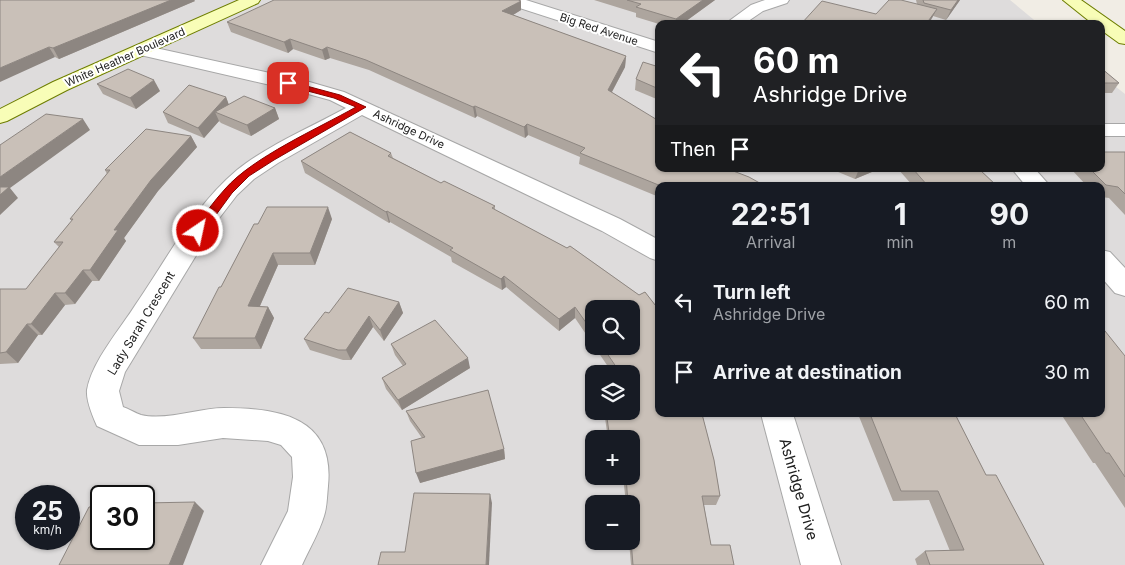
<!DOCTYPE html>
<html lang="en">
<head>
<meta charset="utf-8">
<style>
	:root { --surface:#171b24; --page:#242831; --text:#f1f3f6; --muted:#9ea1a6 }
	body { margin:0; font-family:Inter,sans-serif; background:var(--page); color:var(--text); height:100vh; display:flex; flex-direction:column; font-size:19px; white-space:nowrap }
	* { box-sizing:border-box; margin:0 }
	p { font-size:16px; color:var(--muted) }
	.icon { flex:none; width:28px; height:28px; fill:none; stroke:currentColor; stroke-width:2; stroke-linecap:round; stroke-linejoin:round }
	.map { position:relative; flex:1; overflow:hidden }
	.details { position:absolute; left:655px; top:182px; width:450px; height:235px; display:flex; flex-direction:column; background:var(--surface); border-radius:10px; box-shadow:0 1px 4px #0004 }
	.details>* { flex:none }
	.guide { position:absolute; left:655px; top:20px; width:450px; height:152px; border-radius:10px; box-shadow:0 1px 4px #0004; background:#202124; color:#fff; overflow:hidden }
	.buttons { position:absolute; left:585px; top:300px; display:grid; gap:10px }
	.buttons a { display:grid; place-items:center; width:55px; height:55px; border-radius:10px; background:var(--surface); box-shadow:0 1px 4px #0004; font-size:25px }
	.speed { position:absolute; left:15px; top:485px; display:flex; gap:10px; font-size:25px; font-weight:700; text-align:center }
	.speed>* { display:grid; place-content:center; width:65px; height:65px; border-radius:50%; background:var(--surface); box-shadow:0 1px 4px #0004; line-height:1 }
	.speed small { font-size:12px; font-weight:400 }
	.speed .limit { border:2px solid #111; border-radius:8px; background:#fff; color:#111 }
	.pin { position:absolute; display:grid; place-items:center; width:42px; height:42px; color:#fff; margin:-21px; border-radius:10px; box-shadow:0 2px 8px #0006 }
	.me { position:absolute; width:55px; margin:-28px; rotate:34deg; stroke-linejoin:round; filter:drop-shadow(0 0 4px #0008) }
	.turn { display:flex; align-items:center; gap:18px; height:105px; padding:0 15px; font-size:22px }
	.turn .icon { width:65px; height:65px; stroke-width:2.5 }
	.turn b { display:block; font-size:35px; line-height:42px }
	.then { display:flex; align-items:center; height:48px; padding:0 15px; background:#0003; gap:10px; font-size:19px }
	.eta { display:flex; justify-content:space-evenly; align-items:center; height:85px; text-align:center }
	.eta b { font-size:30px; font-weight:700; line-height:35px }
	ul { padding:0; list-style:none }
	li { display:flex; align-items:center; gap:15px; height:70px; padding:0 15px }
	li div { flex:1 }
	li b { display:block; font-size:19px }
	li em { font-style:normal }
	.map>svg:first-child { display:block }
	.residential { fill:#dedcdc; fill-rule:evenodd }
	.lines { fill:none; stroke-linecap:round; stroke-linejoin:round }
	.street-casing { stroke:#a7a7a7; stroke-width:2 }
	.secondary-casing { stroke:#6d7d00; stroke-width:2 }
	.street { fill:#fff; fill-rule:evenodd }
	.secondary { fill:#f8fdb7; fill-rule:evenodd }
	.wall { fill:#ada59e }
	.shaded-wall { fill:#8d8681 }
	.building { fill:#c9c0b8; stroke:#8d8681 }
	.route { fill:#cf0500; stroke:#870300 }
	.labels { text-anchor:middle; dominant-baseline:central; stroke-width:4; stroke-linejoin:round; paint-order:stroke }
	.far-street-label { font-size:11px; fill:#202020; stroke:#fff }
	.street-label { font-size:12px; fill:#202020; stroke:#fff }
	.near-street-label { font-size:15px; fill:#202020; stroke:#fff }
</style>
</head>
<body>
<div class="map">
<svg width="1125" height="565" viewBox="0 0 1125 565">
	<rect width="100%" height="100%" fill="#f1ede5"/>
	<!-- residential -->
	<path class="residential" d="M 0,0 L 1010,0 L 1039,24 L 659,24 L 659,169 L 1101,169 L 1101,75 L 1125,94 L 1125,565 L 0,565 ZM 659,186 L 1101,186 L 1101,414 L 659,414 ZM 594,309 L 631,309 L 631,346 L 594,346 ZM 594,374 L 631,374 L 631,411 L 594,411 ZM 594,439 L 631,439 L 631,476 L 594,476 ZM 26,496 L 69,496 L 69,539 L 26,539 ZM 101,496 L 144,496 L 144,539 L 101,539 ZM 594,504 L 631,504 L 631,541 L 594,541 Z"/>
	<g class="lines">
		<!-- street casing -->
		<g class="street-casing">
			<g id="street">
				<polygon points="502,0 526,0 659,42 659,53 504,3"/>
				<polygon points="765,0 789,0 787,3 763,11 744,24 725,24 751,5"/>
				<path d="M 142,45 L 306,81 L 344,92 L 620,219 L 659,240 L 659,261 L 650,258 L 602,231 L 362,115 L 278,163 L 254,179 L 237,195 L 217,221 L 125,372 L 119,391 L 123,407 C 129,409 135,413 141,415 C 166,421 200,408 224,408 C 279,408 335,417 328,486 C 327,496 327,507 324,516 C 319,533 309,549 302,565 L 261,565 L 288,511 L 293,477 L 292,457 L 281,445 L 268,441 L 223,438 L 178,445 L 139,445 L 97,426 C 93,417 86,401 87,390 C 92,361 121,328 136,304 C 167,259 194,206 237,170 C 265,147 313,126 346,108 L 330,100 L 301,92 L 136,54 L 133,50 L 136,46 Z"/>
				<rect x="1101" y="124" width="24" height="12"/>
				<polygon points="1012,169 1035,169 1050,186 1026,186"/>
				<polygon points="1101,250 1110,252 1125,268 1125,296 1115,293 1101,277"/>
				<polygon points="761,414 793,414 841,565 801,565"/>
			</g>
		</g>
		<!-- secondary casing -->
		<g class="secondary-casing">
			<g id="secondary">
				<polygon points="239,0 260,0 258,3 67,90 7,121 0,123 0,109 53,82"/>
				<polygon points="1063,0 1081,0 1125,31 1125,44 1119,43 1101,30 1101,24 1093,24"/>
			</g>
		</g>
		<!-- street -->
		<use href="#street" class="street"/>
		<!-- secondary -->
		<use href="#secondary" class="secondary"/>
	</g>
	<!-- wall -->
	<g class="wall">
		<polygon points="0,0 194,0 195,1 59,59 55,57"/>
		<polygon points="594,0 715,0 682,24 659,24 636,17 636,13"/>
		<polygon points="916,0 960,0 946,20 933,16 932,18 876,14 917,4"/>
		<polygon points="521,10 513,15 626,56 625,67 612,92 659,169 765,186 659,186 659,197 579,164 580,157 528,135 525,138 477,116 475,118 369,70 330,58 325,60 293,49 288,53 231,32 227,22"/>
		<polygon points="659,67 659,100 635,90 636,79"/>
		<polygon points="1101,68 1119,83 1112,93 1101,93"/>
		<polygon points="97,84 160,91 136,109 103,94"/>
		<polygon points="226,97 229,105 275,108 279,119 251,136 221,123 219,121 204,138 168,123 163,112"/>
		<polygon points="350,132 391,153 393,158 441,183 444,181 495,206 495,210 567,248 570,246 639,295 645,292 659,310 659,414 702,414 714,460 720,496 716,505 704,505 711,545 730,545 734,565 631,565 629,541 631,541 631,504 626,504 623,476 631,476 631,439 608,439 604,411 631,411 631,374 613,374 594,346 631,346 631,309 594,309 594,346 575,318 559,331 506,287 502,290 452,262 451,257 390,222 389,223 305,173 301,161"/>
		<polygon points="191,136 197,147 158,191 124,238 126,241 99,281 92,281 75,304 65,305 42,335 38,335 18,363 0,364 0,289 26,289 59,247 54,242 72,221 70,219 107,174 105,170"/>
		<polygon points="1125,152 1125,215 1109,198 1101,197 1101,186 1087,186 1071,169 1101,169"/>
		<polygon points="831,169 879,169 855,179"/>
		<polygon points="898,169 979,169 997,186 913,186"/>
		<polygon points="332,219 315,265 278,265 260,306 268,307 274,318 261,349 201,349 193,338 221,287 254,224"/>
		<polygon points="399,302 403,313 384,341 373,327 351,360 343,360 310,350 304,339 329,313"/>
		<polygon points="391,344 470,368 402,410 386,389 382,378 403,366 395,355"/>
		<polygon points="1125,356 1125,508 1095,463 1093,463 1061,414 1101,414"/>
		<polygon points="406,411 504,449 505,459 420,483 422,438 410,421"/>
		<polygon points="858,414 955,414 986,475 1044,565 917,565 915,559 925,551 950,551 929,500 893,501"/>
	</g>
	<!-- shaded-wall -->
	<g class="shaded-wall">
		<polygon points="171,0 194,0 195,1 59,59 53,48"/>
		<polygon points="703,0 715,0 682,24 675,24 676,19"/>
		<polygon points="958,0 960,0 946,20 951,10"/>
		<polygon points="521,1 521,10 503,21 502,11"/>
		<polygon points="937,9 932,18 929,24 926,24"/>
		<polygon points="290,39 293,49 288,53 284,42"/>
		<polygon points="49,47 55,57 0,82 0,68"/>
		<polygon points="327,47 330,58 325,60 322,50"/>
		<polygon points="626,56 625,67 607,101 608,90"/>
		<polygon points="154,80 160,91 136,109 130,98"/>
		<polygon points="226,97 230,108 215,112 219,121 204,138 198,128"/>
		<polygon points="475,106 477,116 475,118 473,107"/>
		<polygon points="275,108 279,119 251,136 247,125"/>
		<polygon points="83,119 90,130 10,188 18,198 0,215 0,177"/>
		<polygon points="527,124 528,135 525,138 524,127"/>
		<polygon points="191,136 197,147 158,191 124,238 126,241 99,281 90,270 114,230 151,180"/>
		<polygon points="859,169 879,169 855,179"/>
		<polygon points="328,207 332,219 315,265 310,253"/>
		<polygon points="387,211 390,222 389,223 386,212"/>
		<polygon points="273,253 278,265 255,317 248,306"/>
		<polygon points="83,270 92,281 75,304 65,293"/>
		<polygon points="504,276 506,287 502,290 501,279"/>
		<polygon points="55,293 65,305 42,335 31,324"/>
		<polygon points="399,302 403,313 384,341 380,330"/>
		<polygon points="268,307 274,318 261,349 255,338"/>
		<polygon points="575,307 575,318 559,331 559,319"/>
		<polygon points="369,316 373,327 351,360 346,350"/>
		<polygon points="27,324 38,335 18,363 6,352"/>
		<polygon points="468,358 470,368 402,410 398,400"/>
		<polygon points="504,449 505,459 420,483 416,473"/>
		<polygon points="490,494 492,503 489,565 486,565"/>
		<polygon points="195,502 204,511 183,565 169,565"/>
	</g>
	<!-- building -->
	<g class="building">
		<polygon points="0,0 171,0 53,48 49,47 0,68"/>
		<polygon points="274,0 518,0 521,1 502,11 626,56 608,90 659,121 659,169 728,169 749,177 765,186 661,186 580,153 585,148 527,124 524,127 475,106 473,107 366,60 327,47 322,50 290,39 284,42 227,22"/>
		<polygon points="627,0 703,0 676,19 636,7 641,4"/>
		<polygon points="889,0 901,0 937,9 926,24 801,24 822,1 876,14"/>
		<polygon points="923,0 958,0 951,10 924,3"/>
		<polygon points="643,62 659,67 659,89 636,79"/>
		<polygon points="1101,68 1119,83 1101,83"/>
		<polygon points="128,69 154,80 130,98 97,84"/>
		<polygon points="189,85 226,97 198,128 163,112"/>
		<polygon points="244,96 275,108 247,125 215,112"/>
		<polygon points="46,114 83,119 0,177 0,145"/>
		<polygon points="146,129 191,136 151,180 114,230 118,230 90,270 83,270 65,293 55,293 31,324 27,324 6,352 0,353 0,289 26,289 63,242 54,242 73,219 70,219 110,170 105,170"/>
		<polygon points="350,132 391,153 388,156 441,183 444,181 495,206 492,208 567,248 570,246 639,295 645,292 659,310 659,414 702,414 714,460 720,496 702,496 711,545 730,545 734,565 633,565 631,540 631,504 628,504 626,476 631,476 631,439 610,439 606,411 631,411 631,374 621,374 602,346 631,346 631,309 594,309 594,334 575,307 559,319 504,276 501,279 450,250 453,248 387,211 386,212 301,161"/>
		<polygon points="1101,152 1125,152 1125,194 1118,187 1106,185 1090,169 1101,169"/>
		<polygon points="913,169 979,169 997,186 928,186"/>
		<polygon points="0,187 9,187 0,195"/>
		<polygon points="267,207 328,207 310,253 273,253 248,306 268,307 255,338 193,338 219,287 221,287 254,224 258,224"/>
		<polygon points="348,288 399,302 380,330 369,316 346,350 338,350 304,339 325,312 329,313"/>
		<polygon points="435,320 468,358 398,400 382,378 406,364 391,344"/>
		<polygon points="1101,326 1125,356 1125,477 1109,453 1106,453 1080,414 1101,414"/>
		<polygon points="488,390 504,449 416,473 411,441 425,437 406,411"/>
		<polygon points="870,414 955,414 986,475 996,475 1044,565 930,565 925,551 964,550 938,491 901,491"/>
		<polygon points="414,493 490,494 486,565 378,565 381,552 405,552"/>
		<polygon points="195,502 169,565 59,565 89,507 101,506 101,539 144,539 144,503"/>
	</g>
	<!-- route -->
	<path class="route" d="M 288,81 L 340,95 L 366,107 L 274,160 L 249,176 L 232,193 L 202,234 L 194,234 L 193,231 L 194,229 C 204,215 214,201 225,189 C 253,157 317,129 356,107 L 334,98 L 285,85 L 284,83 Z"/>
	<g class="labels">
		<!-- far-street labels -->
		<g class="far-street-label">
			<text transform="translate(599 29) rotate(18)">Big Red Avenue</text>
			<text transform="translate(125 57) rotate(-24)">White Heather Boulevard</text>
			<text transform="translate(409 129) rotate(25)">Ashridge Drive</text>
		</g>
		<!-- street labels -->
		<g class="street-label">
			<text transform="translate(141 323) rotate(-59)">Lady Sarah Crescent</text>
		</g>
		<!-- near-street labels -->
		<g class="near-street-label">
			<text transform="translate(799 489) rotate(74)">Ashridge Drive</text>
		</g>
	</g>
</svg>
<div class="buttons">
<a><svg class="icon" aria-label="search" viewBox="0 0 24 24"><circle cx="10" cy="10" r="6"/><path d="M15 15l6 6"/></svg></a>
<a><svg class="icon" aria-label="layers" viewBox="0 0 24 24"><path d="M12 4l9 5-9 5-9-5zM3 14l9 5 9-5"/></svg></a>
<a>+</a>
<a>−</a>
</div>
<div class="speed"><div>25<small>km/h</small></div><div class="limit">30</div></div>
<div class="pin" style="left:288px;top:83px;background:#d93025"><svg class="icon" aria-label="arrive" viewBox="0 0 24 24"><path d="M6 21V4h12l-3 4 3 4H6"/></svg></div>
<svg class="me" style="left:198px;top:231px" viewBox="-20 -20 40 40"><circle r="17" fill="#cf0500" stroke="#fff" stroke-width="3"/><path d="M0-11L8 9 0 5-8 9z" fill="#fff"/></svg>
<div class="guide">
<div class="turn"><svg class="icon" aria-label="left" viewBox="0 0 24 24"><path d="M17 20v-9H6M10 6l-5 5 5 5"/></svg><div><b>60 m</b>Ashridge Drive</div></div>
<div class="then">Then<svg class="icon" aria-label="arrive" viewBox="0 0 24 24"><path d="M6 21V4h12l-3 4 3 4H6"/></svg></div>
</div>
<section class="details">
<div class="eta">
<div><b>22:51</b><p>Arrival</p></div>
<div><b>1</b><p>min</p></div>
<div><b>90</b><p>m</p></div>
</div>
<ul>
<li><svg class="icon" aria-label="left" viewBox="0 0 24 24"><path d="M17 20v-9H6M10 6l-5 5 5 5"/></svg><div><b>Turn left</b><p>Ashridge Drive</p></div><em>60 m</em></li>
<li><svg class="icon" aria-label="arrive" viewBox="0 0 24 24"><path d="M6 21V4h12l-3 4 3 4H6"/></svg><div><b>Arrive at destination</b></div><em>30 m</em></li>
</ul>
</section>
</div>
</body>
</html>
